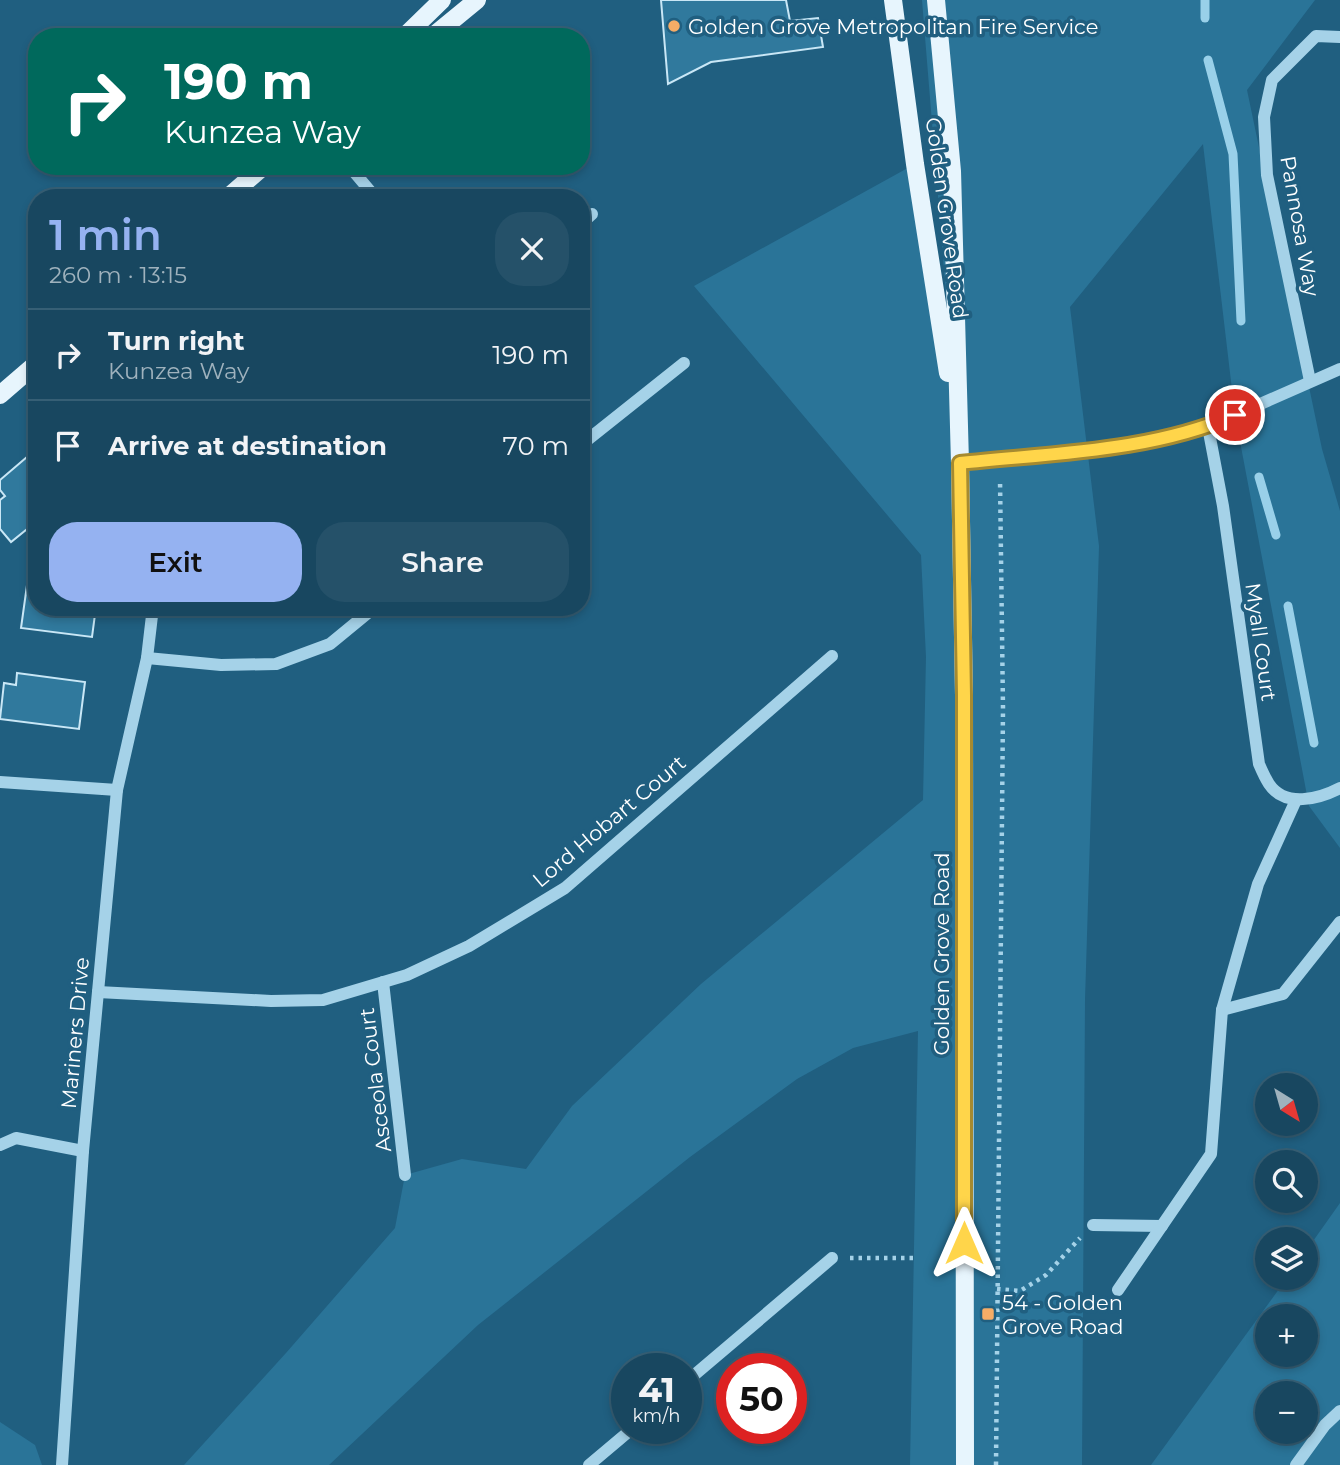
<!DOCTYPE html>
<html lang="en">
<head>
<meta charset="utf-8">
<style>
	:root { --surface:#184760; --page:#255169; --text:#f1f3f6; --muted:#9fb2bd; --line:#365f75; --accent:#95b2f1 }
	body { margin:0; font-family:Montserrat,sans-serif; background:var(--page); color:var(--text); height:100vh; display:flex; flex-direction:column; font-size:26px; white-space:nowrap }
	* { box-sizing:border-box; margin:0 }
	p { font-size:23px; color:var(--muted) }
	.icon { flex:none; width:38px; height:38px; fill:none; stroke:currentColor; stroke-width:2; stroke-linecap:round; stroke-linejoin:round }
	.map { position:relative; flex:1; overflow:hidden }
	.drawer { position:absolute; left:28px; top:189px; width:562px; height:427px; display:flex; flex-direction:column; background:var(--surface); border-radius:28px; box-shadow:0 4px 10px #0003,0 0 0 2px var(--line) }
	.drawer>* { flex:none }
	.guide { position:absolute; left:28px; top:28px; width:562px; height:147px; border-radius:28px; box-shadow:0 4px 10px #0003,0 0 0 2px var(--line); background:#00695c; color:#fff; overflow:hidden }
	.needle { width:46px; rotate:143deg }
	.tools { position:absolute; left:1255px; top:1073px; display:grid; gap:14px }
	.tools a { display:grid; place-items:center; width:63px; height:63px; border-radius:50%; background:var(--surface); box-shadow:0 4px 10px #0003,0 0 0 2px var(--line); font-size:35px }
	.speed { position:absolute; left:611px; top:1353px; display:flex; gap:14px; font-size:35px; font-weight:700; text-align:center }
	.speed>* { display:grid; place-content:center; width:91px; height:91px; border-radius:50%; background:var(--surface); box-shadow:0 4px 10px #0003,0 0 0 2px var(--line); line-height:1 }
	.speed small { font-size:18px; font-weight:400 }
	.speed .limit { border:10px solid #d22; background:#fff; color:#111 }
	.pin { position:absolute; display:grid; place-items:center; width:60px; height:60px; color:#fff; margin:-30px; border:4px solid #fff; border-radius:50%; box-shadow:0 2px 7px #0007 }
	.me { position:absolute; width:77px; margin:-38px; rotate:0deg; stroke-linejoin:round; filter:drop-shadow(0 0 5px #0008) }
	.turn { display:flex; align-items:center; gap:24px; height:147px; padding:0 21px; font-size:32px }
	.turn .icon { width:91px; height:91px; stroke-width:2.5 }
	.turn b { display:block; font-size:49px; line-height:60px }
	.round { display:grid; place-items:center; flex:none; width:74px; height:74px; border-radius:28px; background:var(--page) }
	.head { display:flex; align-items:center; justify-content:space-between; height:119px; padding:0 21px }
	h1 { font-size:42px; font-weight:600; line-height:52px; color:var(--accent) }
	.button { display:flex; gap:14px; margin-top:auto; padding:14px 21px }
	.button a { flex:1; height:80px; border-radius:28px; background:var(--accent); color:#111; font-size:28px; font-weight:600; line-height:80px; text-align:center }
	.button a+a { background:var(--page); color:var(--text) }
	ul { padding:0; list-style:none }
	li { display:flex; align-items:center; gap:21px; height:91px; padding:0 21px; border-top:2px solid var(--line) }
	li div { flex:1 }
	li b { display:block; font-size:26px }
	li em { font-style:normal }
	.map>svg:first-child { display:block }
	.green { fill:#2a7498; fill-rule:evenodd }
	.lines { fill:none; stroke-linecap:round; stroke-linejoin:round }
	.stream { stroke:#99d0e9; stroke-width:9 }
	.building { fill:#30799d; stroke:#c9e7f6; stroke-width:2 }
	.path { stroke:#a5d2e8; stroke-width:4.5; stroke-dasharray:3.5 5; stroke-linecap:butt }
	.minor { stroke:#a5d2e8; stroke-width:12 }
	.major { stroke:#e7f5fd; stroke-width:18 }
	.route-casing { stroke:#a68a30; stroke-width:18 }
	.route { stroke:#ffd54a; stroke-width:12 }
	.poi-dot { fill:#f5ac66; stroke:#205f80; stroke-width:2.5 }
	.labels { text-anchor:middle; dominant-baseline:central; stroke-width:7; stroke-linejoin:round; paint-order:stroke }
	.poi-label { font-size:21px; fill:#fff; stroke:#205f80; text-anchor:start }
	.street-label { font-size:21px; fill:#fff; stroke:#205f80 }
</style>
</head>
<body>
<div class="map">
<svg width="1340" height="1465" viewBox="0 0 1340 1465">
	<rect width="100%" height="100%" fill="#205f80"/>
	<!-- green -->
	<g class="green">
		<polygon points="922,0 1315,0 1247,90 1322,449 1340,511 1340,848 1309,806 1235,415 1203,144 1070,307 1099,546 1085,1000 1082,1465 910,1465 918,1031 853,1048 797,1079 690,1157 478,1325 329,1465 184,1465 286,1353 395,1228 405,1175 462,1159 526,1169 572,1106 701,984 923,800 926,657 921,555 694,286 915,164 957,429"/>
		<path d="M 1340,1203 L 1340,1465 L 1151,1465 L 1287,1278 L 1306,1278 L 1306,1251 ZM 1267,1316 L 1306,1316 L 1306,1354 L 1267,1354 ZM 1267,1393 L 1306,1393 L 1306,1432 L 1267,1432 Z"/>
		<polygon points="0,1422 35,1445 42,1465 0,1465"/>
	</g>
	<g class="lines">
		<!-- stream -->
		<g class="stream">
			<polyline points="1205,0 1205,18"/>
			<polyline points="1208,60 1233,154 1241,321"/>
			<polyline points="1259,477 1276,535"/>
			<polyline points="1288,606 1314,743"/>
		</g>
	</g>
	<!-- building -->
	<g class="building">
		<polygon points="661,0 786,0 790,21 818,18 823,47 711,62 668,84"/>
		<polygon points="34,451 37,455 37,521 11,542 0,529 0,500 5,496 0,490 0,480"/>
		<polygon points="27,585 37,586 37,607 96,607 92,637 21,628"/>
		<polygon points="17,673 85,682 79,729 0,719 4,683 16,685"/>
	</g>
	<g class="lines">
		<!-- path -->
		<g class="path">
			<polyline points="850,1258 914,1258"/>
			<polyline points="997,1289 1020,1291 1046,1275 1080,1238"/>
			<polyline points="996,1465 1003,709 1000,479"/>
		</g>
		<!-- minor -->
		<g class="minor">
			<polyline points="349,166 376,198"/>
			<polyline points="581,224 592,214"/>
			<polyline points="1310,381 1267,175 1264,117 1272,80 1316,36 1340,37"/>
			<path d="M 1208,427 L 1223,506 L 1259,764 C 1262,771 1265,778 1269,784 C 1285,808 1319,799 1340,788"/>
			<polyline points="581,445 684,363"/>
			<polyline points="960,463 1118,447 1208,427 1340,369"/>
			<polyline points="147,658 221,665 276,664 330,644 375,607"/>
			<polyline points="0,782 117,790"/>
			<polyline points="383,982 405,1175"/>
			<polyline points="98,992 271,1001 323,1000 407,975 469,946 565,888 832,656"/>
			<polyline points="1222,1010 1283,994 1340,922"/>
			<polyline points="0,1145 16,1138 83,1151"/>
			<polyline points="1093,1225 1162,1226"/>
			<polyline points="1118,1290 1211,1154 1222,1010 1258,884 1296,800"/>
			<polyline points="686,1382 832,1258"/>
			<polyline points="62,1465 83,1151 117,790 147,658 153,607"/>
			<polyline points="589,1465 633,1428"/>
			<polyline points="1296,1465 1325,1425 1340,1411"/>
		</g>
		<!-- major -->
		<g class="major">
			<polyline points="893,0 915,164 948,373"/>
			<polyline points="936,0 952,171 960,463 964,695 965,1465"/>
			<polyline points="404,37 442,0"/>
			<polyline points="432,37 477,0"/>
			<polyline points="227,198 264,166"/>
			<polyline points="0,395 37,363"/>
		</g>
	</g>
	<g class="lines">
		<!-- route casing -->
		<g class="route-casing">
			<path id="route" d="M 964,1243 L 964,695 L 960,463 C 1052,453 1150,452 1235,415"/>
		</g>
		<!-- route -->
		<use href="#route" class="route"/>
	</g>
	<!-- markers -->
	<g class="poi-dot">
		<circle cx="674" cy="26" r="7"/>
		<rect x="981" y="1307" width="14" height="14" rx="3.5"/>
	</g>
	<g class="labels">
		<!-- poi labels -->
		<g class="poi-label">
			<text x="688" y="26">Golden Grove Metropolitan Fire Service</text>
			<text x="1002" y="1302">54 - Golden<tspan x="1002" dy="24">Grove Road</tspan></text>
		</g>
		<!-- street labels -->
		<g class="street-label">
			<text transform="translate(947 218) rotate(82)">Golden Grove Road</text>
			<text transform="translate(1300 226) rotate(80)">Pannosa Way</text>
			<text transform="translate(1261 642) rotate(82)">Myall Court</text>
			<text transform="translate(609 821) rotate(-40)">Lord Hobart Court</text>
			<text transform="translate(941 954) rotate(-90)">Golden Grove Road</text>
			<text transform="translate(75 1033) rotate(-85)">Mariners Drive</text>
			<text transform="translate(375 1080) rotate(-97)">Asceola Court</text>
		</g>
	</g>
</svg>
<div class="tools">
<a><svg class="needle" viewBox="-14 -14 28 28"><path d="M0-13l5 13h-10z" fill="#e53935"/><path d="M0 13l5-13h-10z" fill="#9fb2bd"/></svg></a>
<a><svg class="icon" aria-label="search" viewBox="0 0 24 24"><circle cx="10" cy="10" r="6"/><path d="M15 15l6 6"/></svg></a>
<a><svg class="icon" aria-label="layers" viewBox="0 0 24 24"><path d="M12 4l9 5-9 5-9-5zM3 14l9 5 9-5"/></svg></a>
<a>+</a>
<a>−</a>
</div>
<div class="speed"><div>41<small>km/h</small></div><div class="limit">50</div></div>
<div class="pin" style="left:1235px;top:415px;background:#d93025"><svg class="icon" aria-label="arrive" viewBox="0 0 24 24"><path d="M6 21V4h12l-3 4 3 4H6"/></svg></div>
<svg class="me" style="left:964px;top:1243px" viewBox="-20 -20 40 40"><path d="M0-17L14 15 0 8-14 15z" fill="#ffd54a" stroke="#fff" stroke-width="4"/></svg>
<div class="guide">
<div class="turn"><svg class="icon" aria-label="right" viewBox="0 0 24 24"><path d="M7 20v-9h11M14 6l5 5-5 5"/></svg><div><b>190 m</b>Kunzea Way</div></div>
</div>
<section class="drawer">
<div class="head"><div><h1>1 min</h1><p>260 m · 13:15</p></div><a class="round"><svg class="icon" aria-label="close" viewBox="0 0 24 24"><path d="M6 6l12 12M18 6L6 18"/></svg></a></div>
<ul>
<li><svg class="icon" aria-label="right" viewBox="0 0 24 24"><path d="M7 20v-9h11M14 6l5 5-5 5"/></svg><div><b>Turn right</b><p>Kunzea Way</p></div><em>190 m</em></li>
<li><svg class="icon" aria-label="arrive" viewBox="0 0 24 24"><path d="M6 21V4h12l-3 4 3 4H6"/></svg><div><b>Arrive at destination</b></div><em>70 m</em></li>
</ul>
<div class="button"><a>Exit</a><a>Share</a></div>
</section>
</div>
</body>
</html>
